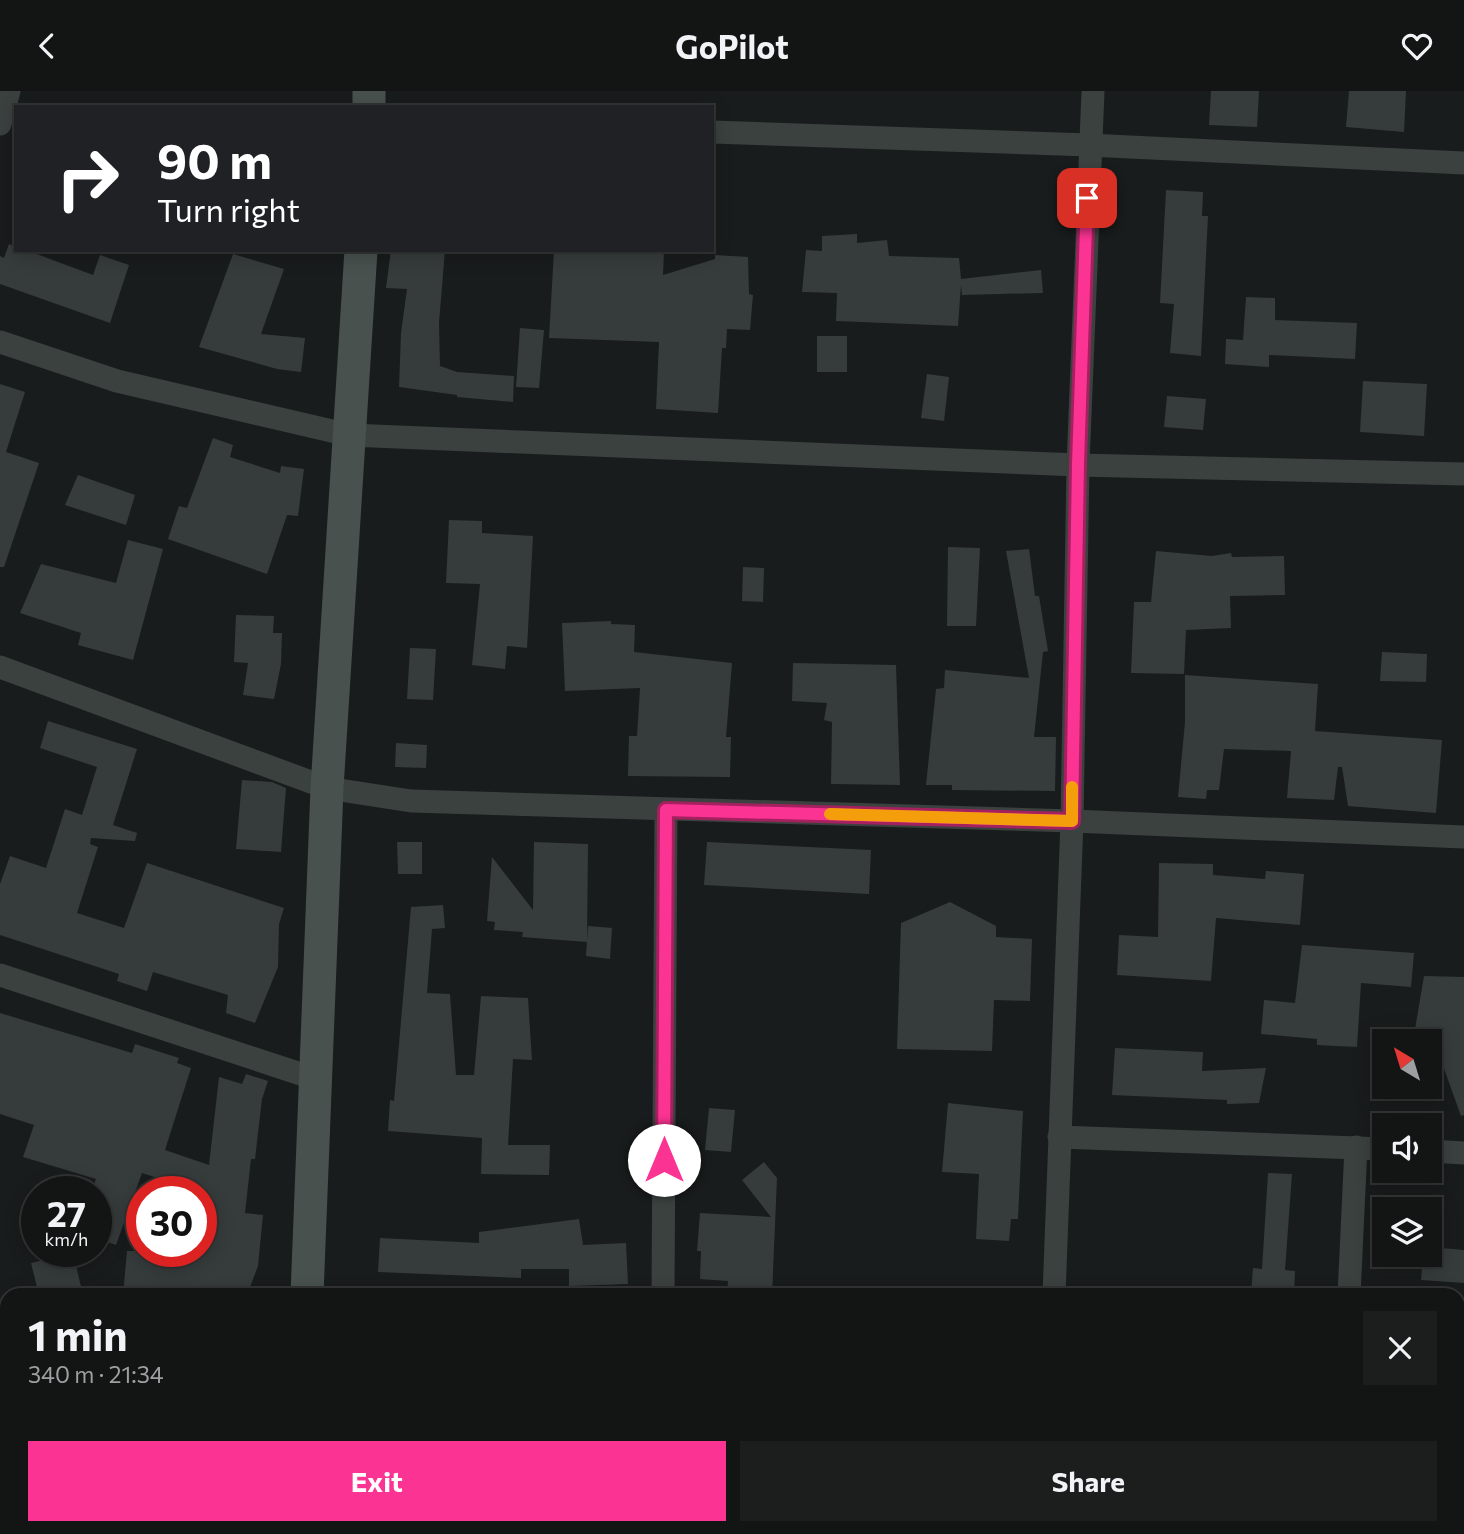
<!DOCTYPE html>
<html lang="en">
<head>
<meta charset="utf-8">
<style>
	:root { --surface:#131515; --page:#1c1e1e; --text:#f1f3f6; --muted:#9d9fa0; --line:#323434; --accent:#fb3392 }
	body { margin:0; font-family:Commissioner,sans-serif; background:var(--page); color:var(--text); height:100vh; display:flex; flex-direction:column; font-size:26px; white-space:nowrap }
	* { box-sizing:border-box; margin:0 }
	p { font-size:23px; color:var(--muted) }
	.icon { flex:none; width:38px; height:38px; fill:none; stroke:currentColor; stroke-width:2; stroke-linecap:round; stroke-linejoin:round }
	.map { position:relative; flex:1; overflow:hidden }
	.side { position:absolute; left:0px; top:1197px; width:1465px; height:247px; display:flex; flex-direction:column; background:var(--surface); border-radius:21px 21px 0 0; box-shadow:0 4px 18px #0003,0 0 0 2px var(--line) }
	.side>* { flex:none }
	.hud { position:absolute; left:14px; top:14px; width:700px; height:147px; border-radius:0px; box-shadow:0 4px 18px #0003,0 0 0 2px var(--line); background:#202124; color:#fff; overflow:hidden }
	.needle { width:46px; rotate:322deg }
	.tools { position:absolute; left:1372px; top:938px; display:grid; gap:14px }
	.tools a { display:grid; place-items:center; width:70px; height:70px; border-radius:0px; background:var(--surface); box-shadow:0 4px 18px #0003,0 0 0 2px var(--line); font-size:35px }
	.speed { position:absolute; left:21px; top:1085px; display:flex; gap:14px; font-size:35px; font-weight:700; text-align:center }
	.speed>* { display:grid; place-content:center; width:91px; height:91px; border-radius:50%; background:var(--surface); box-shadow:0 4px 18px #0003,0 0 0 2px var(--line); line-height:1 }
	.speed small { font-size:18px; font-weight:400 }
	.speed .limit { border:10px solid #d22; background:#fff; color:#111 }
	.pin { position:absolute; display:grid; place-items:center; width:60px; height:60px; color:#fff; margin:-30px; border-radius:14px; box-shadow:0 4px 10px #0006 }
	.me { position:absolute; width:77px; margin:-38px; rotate:0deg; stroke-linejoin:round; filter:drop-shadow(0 0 5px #0008) }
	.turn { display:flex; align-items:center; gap:24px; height:147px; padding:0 28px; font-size:32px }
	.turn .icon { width:91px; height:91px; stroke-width:2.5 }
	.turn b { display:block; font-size:49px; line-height:60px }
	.round { display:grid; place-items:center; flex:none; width:74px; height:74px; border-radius:0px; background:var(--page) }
	.summary { display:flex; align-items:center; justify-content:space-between; height:119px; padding:0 28px }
	h1 { font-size:42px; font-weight:700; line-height:52px }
	.action { display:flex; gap:14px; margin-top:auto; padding:14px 28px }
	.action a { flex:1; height:80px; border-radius:0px; background:var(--accent); color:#fff; font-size:28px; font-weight:700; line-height:80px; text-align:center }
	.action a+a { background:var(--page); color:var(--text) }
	header { display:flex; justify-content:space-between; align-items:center; height:91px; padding:0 28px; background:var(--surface); font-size:32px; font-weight:700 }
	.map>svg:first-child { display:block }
	.building { fill:#363b3b }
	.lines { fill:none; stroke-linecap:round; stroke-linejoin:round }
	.street { stroke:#3a413f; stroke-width:23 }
	.secondary { stroke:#48514e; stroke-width:33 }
	.route-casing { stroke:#a3215f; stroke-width:18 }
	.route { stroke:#fb3392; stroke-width:12 }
	.slow { stroke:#f59e0b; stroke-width:12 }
</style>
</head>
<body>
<header><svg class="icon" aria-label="back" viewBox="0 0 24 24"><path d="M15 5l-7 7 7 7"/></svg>GoPilot<svg class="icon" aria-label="heart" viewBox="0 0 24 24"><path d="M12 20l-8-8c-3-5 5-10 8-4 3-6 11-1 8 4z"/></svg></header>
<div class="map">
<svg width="1464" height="1443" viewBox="0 0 1464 1443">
	<rect width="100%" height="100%" fill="#191c1c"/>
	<!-- building -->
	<g class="building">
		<polygon points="1211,0 1259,0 1257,36 1209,34"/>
		<polygon points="1349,0 1406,0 1404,41 1346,36"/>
		<polygon points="1166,99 1203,101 1202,125 1208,125 1201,265 1170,262 1174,213 1160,212"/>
		<polygon points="857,143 857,152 887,149 889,165 959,167 961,188 1041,179 1043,202 962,204 961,194 958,235 836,230 837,202 802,201 806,159 822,160 822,145"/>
		<polygon points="9,153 16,156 16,159 26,159 93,184 100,164 129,174 110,232 0,193 0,165 4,167"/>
		<polygon points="391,159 445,159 439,232 440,275 457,281 514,285 513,311 457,306 457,304 399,296 401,242 407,198 386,197"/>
		<polygon points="554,159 664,159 663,184 715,168 715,164 748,166 749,203 753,204 750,239 727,238 726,257 722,257 718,322 656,318 659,251 549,247"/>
		<polygon points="233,163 284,178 261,243 305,247 301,281 277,278 199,256"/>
		<polygon points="1246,206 1275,207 1275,229 1357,232 1355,268 1269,264 1269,276 1225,273 1226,248 1243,249"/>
		<polygon points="520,237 544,239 539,297 516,296"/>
		<rect x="817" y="245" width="30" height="36"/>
		<polygon points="927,283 949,286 944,330 921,327"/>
		<polygon points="1363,290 1427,293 1424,345 1360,341"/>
		<polygon points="0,293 25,301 6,361 39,372 4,476 0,476"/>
		<polygon points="1167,305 1206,308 1203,339 1164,336"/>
		<polygon points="213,347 233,354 230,366 280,382 281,375 304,378 298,425 287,424 267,483 168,448 179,415 187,417"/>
		<polygon points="78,384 135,404 126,434 65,414"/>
		<polygon points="449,429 482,430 482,442 533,445 527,557 507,555 505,578 472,574 480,493 446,492"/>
		<polygon points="128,449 163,458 133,569 78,554 81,542 20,522 41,473 116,492"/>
		<polygon points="948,456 980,457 976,535 947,535"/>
		<polygon points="1029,458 1035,505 1039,505 1048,560 1043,561 1034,646 1056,646 1055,700 952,699 952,694 926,694 936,598 944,597 945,579 1029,587 1006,460"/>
		<polygon points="1156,460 1212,465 1231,462 1232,466 1284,465 1285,504 1230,505 1231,537 1186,539 1184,583 1131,582 1134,511 1151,511"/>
		<polygon points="743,476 764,477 763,511 742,510"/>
		<polygon points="236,524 274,525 273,542 282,542 281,573 274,608 243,604 248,572 234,571"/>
		<polygon points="611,530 611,533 635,534 634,561 732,572 726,646 731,646 730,686 628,685 629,645 637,645 640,597 565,600 562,532"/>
		<polygon points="410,557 436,558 433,609 407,608"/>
		<polygon points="1382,561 1427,563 1426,591 1380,590"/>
		<polygon points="793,572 896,574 900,694 831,693 832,631 824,629 827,612 792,610"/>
		<polygon points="1185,584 1318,593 1315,640 1442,649 1436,722 1348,715 1342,676 1338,676 1334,709 1287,707 1291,660 1224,658 1219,699 1207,699 1206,708 1178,706 1185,631"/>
		<polygon points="48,630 137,658 113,734 137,742 135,750 91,747 90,753 98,756 77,822 124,837 147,772 284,817 279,833 278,876 255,932 226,922 228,904 153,881 147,900 117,890 119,883 0,844 0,793 10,765 46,777 65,718 82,724 97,676 40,657"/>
		<polygon points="396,652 427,654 426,677 395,676"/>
		<polygon points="242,689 272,691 286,697 281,761 236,758"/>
		<polygon points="397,751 422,751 422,783 398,783"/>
		<polygon points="534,751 588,753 587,851 522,846 523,841 494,839 495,831 487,830 492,766 533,819"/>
		<polygon points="707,751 871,759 869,803 704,794"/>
		<polygon points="1159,772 1213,773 1213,784 1265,788 1266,780 1304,783 1300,834 1216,827 1211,890 1117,884 1119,844 1158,846"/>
		<polygon points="950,811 996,835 996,846 1032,848 1030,910 994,909 992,960 897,958 901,832"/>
		<polygon points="443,814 445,837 432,838 427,902 450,903 456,984 474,984 481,905 528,907 532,969 513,968 508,1054 550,1054 549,1084 481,1083 482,1047 388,1040 390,1009 394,1010 411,816"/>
		<polygon points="588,835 612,837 610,868 586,865"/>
		<polygon points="1302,854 1414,862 1411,896 1361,892 1357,956 1317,954 1317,948 1261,943 1264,909 1295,912"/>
		<polygon points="1424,885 1464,886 1464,1024 1461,1025 1434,950 1413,950"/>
		<polygon points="0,922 132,962 135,953 179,967 177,972 191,977 165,1059 209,1074 219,986 242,993 246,983 268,990 262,1008 255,1068 251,1068 245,1122 263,1124 258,1175 247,1204 123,1204 127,1160 201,1160 201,1101 142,1082 116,1154 96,1147 96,1101 91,1101 96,1088 23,1066 34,1034 0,1023"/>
		<polygon points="1115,957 1203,961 1202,980 1266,977 1259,1012 1227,1013 1227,1009 1112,1004"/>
		<polygon points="948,1012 1023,1020 1018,1128 1011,1128 1009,1150 976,1148 979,1083 942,1081"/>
		<polygon points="709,1017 735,1019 731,1061 705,1059"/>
		<polygon points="764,1071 777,1087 772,1204 727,1203 728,1190 700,1188 701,1160 697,1160 700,1122 771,1126 742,1089"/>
		<polygon points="1268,1082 1292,1083 1285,1179 1295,1180 1294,1204 1251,1204 1253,1177 1262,1178"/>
		<polygon points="579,1128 583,1154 626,1152 628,1193 569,1195 569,1178 521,1178 521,1187 378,1181 380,1147 479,1152 479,1141"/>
		<polygon points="1430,1156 1464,1159 1464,1192 1421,1189 1423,1164 1430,1164"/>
		<polygon points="73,1162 83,1204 39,1204 31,1172"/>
	</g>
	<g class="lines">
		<!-- street -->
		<g class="street">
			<polyline points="0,33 9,0"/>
			<polyline points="712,41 1088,54 1464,72"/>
			<polyline points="0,251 117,290 349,344 1078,374 1464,383"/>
			<polyline points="0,576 327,697 411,710 1072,730 1464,746"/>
			<polyline points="0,884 316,988"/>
			<polyline points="1059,1046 1384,1058"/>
			<polyline points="1430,1060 1464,1062"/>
			<polyline points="663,1204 666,719"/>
			<polyline points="1054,1204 1072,730 1078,374 1093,0"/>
			<polyline points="1349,1204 1356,1056"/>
			<polyline points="656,1443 657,1437"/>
			<polyline points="1046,1443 1046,1437"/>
			<polyline points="1339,1443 1339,1437"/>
		</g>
		<!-- secondary -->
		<g class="secondary">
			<polyline points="369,16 369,0"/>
			<polyline points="307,1204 327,697 361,159"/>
			<polyline points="297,1443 297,1437"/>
		</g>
	</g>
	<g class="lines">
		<!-- route casing -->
		<g class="route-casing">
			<polyline id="route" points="664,1069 666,719 1072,730 1078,373 1087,107"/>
		</g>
		<!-- route -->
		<use href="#route" class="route"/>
		<!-- slow -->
		<polyline class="slow" points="830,723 1072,730 1072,696"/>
	</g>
</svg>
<div class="tools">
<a><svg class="needle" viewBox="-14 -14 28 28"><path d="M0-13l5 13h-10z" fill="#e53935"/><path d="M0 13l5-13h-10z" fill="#9d9fa0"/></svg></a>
<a><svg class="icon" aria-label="sound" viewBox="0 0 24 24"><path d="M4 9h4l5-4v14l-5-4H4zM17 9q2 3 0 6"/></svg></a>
<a><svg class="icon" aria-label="layers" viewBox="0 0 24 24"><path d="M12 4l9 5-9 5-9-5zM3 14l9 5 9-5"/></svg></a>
</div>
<div class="speed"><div>27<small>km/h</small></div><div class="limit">30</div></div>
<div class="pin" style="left:1087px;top:107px;background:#d93025"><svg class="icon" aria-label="arrive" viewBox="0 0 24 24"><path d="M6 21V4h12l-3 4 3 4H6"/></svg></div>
<svg class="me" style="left:664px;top:1069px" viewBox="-20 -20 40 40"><circle r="19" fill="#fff"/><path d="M0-13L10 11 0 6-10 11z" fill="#fb3392"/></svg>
<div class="hud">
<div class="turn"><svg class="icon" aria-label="right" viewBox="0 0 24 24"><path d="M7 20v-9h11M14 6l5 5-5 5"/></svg><div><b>90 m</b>Turn right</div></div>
</div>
<section class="side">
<div class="summary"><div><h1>1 min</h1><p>340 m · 21:34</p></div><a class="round"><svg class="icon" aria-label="close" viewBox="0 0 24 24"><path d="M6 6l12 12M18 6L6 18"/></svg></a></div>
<div class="action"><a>Exit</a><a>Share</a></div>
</section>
</div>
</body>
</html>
